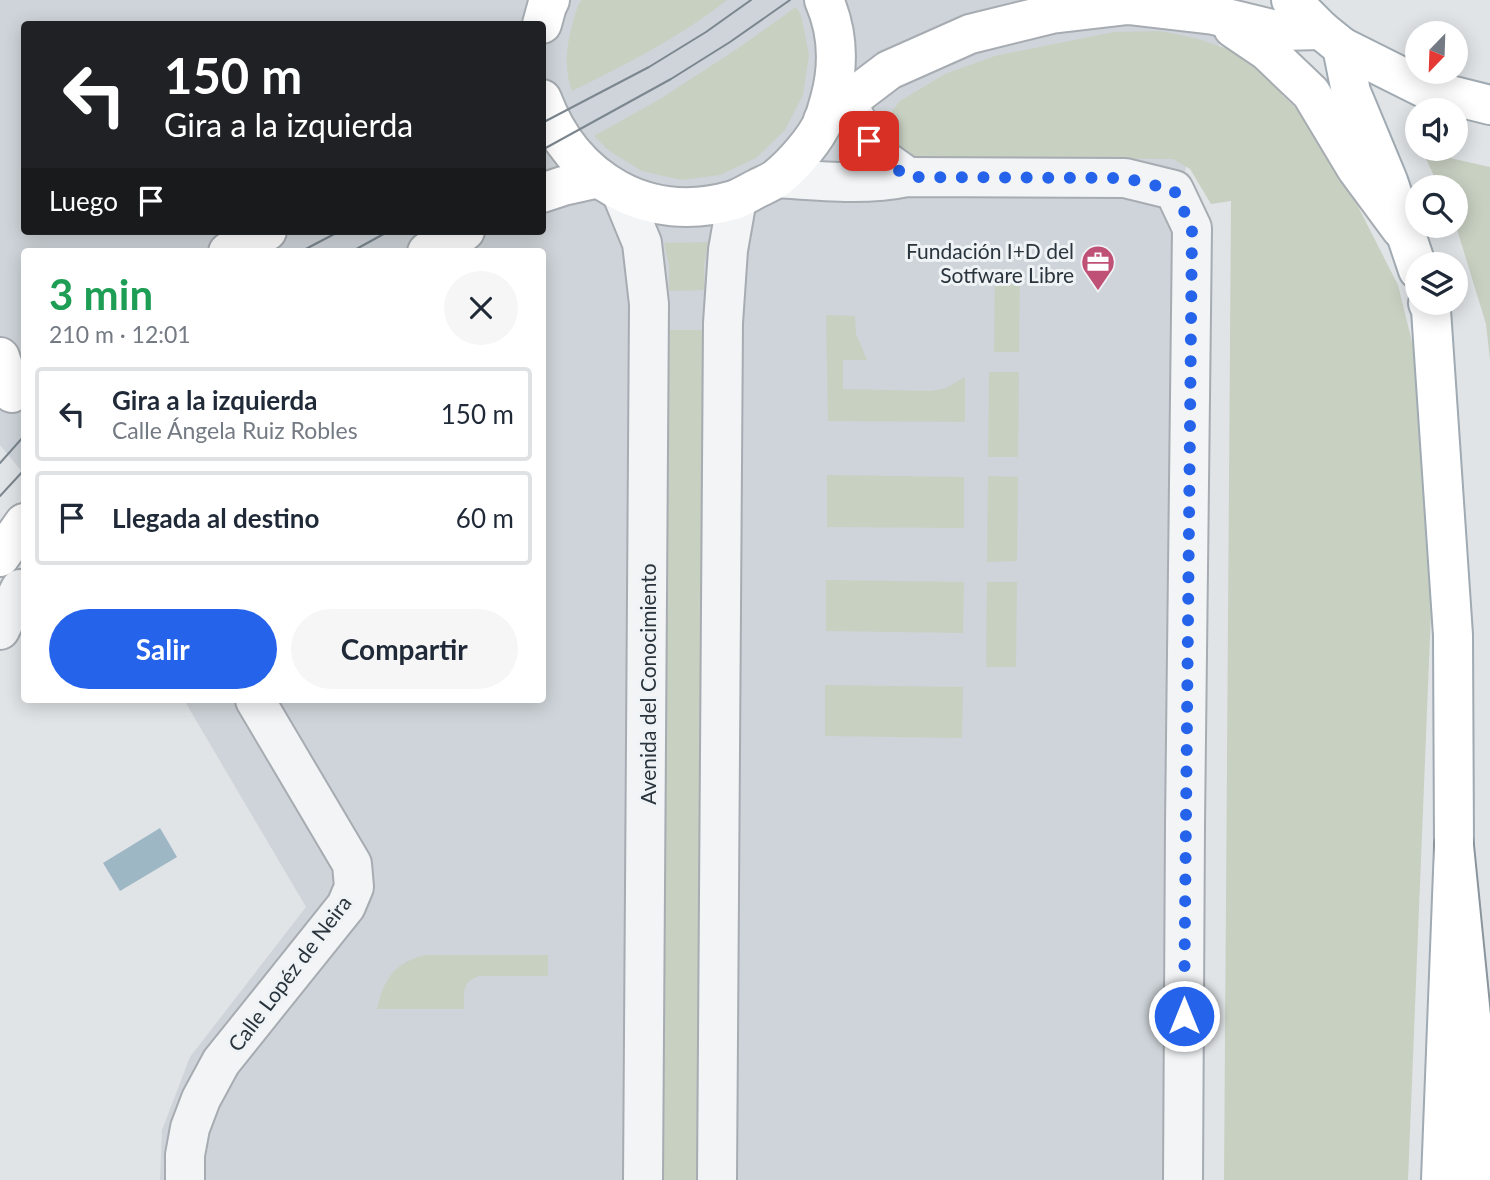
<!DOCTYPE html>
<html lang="es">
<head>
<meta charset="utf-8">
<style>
	:root { --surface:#fff; --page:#f6f6f7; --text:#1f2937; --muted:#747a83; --line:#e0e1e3; --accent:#2563eb }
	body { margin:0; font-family:Lato,sans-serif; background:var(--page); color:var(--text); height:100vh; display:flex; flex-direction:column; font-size:26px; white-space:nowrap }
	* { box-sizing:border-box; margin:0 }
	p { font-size:23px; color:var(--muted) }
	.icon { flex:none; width:38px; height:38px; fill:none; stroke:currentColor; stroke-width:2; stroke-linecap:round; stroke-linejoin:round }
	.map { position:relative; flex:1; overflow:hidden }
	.panel { position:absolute; left:21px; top:248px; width:525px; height:455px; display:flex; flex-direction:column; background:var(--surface); border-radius:7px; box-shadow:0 4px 18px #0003 }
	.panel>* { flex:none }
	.top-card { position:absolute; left:21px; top:21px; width:525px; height:214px; border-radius:7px; box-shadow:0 4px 18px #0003; background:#202124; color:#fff; overflow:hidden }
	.needle { width:46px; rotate:203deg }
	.controls { position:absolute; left:1405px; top:21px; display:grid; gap:14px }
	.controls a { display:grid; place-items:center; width:63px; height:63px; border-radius:50%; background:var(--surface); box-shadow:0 4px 18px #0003; font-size:35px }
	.pin { position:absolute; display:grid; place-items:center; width:60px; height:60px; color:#fff; margin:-30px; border-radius:14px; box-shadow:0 4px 10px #0006 }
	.me { position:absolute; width:77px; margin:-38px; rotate:0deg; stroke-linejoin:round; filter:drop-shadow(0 0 5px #0008) }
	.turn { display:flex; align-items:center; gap:24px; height:147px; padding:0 28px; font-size:32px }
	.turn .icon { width:91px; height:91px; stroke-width:2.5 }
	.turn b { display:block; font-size:49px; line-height:60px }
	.then { display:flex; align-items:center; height:66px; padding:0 28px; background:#0003; gap:14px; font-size:26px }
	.round { display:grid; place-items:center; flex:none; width:74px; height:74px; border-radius:37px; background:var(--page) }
	.summary { display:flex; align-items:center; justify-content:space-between; height:119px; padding:0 28px }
	h1 { font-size:42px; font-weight:700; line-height:52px; color:#1e9e55 }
	.action { display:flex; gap:14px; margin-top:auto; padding:14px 28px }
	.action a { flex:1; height:80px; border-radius:42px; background:var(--accent); color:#fff; font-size:28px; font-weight:700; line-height:80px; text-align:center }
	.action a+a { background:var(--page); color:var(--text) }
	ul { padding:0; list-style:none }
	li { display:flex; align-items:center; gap:21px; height:94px; margin:0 14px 10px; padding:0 14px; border:4px solid var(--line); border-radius:7px }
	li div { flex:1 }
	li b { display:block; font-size:26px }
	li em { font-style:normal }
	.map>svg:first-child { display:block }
	.built { fill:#ced4d9; fill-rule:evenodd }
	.green { fill:#c8d0c2 }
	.water { fill:#9eb7c4 }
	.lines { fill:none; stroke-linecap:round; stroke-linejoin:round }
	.street-casing { stroke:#a6acb1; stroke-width:42 }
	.secondary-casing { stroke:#a6acb1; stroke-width:42 }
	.primary-casing { stroke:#a0aab2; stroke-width:42 }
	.highway-casing { stroke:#89949c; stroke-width:42 }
	.street { stroke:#f2f4f6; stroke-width:38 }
	.secondary { stroke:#fff; stroke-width:38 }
	.primary { stroke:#fff; stroke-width:38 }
	.highway { stroke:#fff; stroke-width:38 }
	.tram { stroke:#7b868f; stroke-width:2 }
	.route { stroke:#2563eb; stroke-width:12; stroke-dasharray:0 21.6 }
	.labels { text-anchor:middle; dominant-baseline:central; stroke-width:6; stroke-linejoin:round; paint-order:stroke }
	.poi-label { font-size:21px; fill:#2a343d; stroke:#eff3f5; text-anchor:end }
	.street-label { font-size:21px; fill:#2a343d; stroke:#eff3f5 }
</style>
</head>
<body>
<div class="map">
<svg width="1490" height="1180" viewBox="0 0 1490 1180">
	<rect width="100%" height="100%" fill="#e0e4e7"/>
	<!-- built -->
	<path class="built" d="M 0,0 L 1231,0 L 1174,212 L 1165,1180 L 160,1180 L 162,1130 L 190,1057 L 306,907 L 184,700 L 542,700 L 542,252 L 24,252 L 24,474 L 0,445 ZM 24,24 L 542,24 L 542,231 L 24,231 Z"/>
	<!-- green -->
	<g class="green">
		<path d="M 582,0 L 727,0 C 680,37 625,65 572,91 C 561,62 569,34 578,5 Z"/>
		<polygon points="796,7 801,15 809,55 803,95 785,130 756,158 720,175 681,180 642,171 608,150 594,136 660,99 737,49"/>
		<path d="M 1160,31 L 1195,38 L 1237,52 L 1287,87 L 1282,95 L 1308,119 L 1343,177 L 1398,285 L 1419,370 L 1430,477 L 1431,613 L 1408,1180 L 1224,1180 L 1231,201 L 1211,204 L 1190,169 L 1173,159 L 913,158 C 892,144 888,141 888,116 L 900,101 L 945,74 L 995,56 L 1114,32 Z"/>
		<polygon points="1423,152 1490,167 1490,360 1486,324 1456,226 1456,187 1439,187"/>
		<polygon points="708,242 704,266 705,290 669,291 669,266 664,243"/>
		<polygon points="995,274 1020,274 1019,352 994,352"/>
		<polygon points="826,315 855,316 856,334 867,360 843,360 843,389 931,391 946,388 965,377 965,422 828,421"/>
		<polygon points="669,330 705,330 698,1180 662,1180"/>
		<polygon points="989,372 1019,372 1018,457 988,457"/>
		<polygon points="827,475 964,477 964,528 827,527"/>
		<polygon points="988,476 1018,477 1017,561 987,562"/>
		<polygon points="826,580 964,582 963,633 826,631"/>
		<polygon points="987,582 1017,582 1016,667 986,667"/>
		<polygon points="825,685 963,687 962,738 825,736"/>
		<path d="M 425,955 L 548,955 L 548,976 L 479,976 C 461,983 464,992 464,1009 L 377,1009 C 384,979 394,963 425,955 Z"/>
	</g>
	<!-- water -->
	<polygon class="water" points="160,828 177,857 120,891 103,863"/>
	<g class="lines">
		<!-- street casing -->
		<g class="street-casing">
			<g id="street">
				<polyline points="835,80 860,127 877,155 908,177"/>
				<path d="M 777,178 C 820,181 865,186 908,177 L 1125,178 L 1174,190 L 1192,228 L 1185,824 L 1183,1180"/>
				<polyline points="621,192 642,243 649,304 643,1180"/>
				<polyline points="0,630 20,589"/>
				<polyline points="185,1180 185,1155 190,1128 201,1099 221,1062 346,906 354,887 352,864 255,700"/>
				<polyline points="717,1180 723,323 728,250 737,199"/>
			</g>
		</g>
		<!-- secondary casing -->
		<g class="secondary-casing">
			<g id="secondary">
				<polyline points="542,24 547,6 550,0"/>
				<polyline points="1233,28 1267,51 1311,93 1356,168 1401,229"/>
				<path d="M 542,99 C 573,181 648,225 734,200 C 742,197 750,192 758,188 C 764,185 771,182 777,178 C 794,164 815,140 824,120 C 826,113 828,106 830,99 C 839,66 838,32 824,0"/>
				<polyline points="823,120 889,70 970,34 1051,14 1128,5 1214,15 1280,31 1321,30"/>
				<polyline points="542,193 563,186 599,178"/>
				<polyline points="228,252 267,231"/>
				<polyline points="427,252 465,231"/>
				<polyline points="0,357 12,393"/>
				<polyline points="0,557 24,523"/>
			</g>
		</g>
		<!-- primary casing -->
		<g class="primary-casing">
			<g id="primary">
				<polyline points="1291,0 1321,30 1342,47 1426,89 1490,105"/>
				<polyline points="1342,47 1351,92 1388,181 1418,270"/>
				<polyline points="1428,303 1431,310 1453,635 1454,846 1441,1180"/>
			</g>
		</g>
		<!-- highway casing -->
		<g class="highway-casing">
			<polyline id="highway" points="1454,846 1472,1026 1473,1180"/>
		</g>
		<!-- street -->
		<use href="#street" class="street"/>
		<!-- secondary -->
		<use href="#secondary" class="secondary"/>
		<!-- primary -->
		<use href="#primary" class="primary"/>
		<!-- highway -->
		<use href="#highway" class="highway"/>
		<!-- tram -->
		<g class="tram">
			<polyline points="542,123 649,67 706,32 751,0"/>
			<polyline points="542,150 671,79 730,42 790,0"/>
			<polyline points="300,252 340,231"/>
			<polyline points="351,252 389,231"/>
			<polyline points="0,463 24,436"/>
			<polyline points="0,496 24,470"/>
		</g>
	</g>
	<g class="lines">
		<!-- route -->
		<polyline class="route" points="869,141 877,155 908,177 1125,178 1174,190 1192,228 1184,1016"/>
	</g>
	<!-- icons -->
	<defs>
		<g id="office-pin" transform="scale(1.75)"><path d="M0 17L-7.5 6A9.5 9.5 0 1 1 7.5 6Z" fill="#c05176" stroke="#eff3f5"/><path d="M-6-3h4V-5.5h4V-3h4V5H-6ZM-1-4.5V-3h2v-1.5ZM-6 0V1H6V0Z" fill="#fff"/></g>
	</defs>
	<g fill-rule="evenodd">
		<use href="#office-pin" x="1098" y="262"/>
	</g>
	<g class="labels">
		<!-- poi labels -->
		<g class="poi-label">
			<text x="1074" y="250">Fundación I+D del<tspan x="1074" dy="24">Sotfware Libre</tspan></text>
		</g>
		<!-- street labels -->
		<g class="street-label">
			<text transform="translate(647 684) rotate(-90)">Avenida del Conocimiento</text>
			<text transform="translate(289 973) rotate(-53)">Calle Lopéz de Neira</text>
		</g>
	</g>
</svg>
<div class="controls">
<a><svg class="needle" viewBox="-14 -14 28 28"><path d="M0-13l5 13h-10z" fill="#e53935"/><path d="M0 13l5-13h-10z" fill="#747a83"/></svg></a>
<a><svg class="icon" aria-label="sound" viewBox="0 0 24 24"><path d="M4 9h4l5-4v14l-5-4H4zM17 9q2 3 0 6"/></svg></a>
<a><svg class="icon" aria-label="search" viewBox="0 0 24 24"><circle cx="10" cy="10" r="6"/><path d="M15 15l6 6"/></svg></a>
<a><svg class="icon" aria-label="layers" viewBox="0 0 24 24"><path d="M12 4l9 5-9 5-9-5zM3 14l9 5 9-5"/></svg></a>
</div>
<div class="pin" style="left:869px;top:141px;background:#d93025"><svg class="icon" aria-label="arrive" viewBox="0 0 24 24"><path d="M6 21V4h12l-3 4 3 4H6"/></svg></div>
<svg class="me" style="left:1184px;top:1016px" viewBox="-20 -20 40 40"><circle r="17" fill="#2563eb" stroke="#fff" stroke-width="3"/><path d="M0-11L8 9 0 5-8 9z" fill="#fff"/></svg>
<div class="top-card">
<div class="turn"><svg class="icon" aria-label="left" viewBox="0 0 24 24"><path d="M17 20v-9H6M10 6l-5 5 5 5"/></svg><div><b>150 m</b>Gira a la izquierda</div></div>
<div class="then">Luego<svg class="icon" aria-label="arrive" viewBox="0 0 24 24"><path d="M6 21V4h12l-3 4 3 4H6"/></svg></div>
</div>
<section class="panel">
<div class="summary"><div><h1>3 min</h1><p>210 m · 12:01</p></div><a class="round"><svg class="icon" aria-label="close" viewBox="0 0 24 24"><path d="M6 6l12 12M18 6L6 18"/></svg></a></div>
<ul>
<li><svg class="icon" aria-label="left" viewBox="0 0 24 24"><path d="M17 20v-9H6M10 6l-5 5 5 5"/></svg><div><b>Gira a la izquierda</b><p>Calle Ángela Ruiz Robles</p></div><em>150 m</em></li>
<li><svg class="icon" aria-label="arrive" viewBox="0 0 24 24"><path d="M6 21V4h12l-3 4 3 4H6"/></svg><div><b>Llegada al destino</b></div><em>60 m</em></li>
</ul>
<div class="action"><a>Salir</a><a>Compartir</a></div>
</section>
</div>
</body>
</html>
